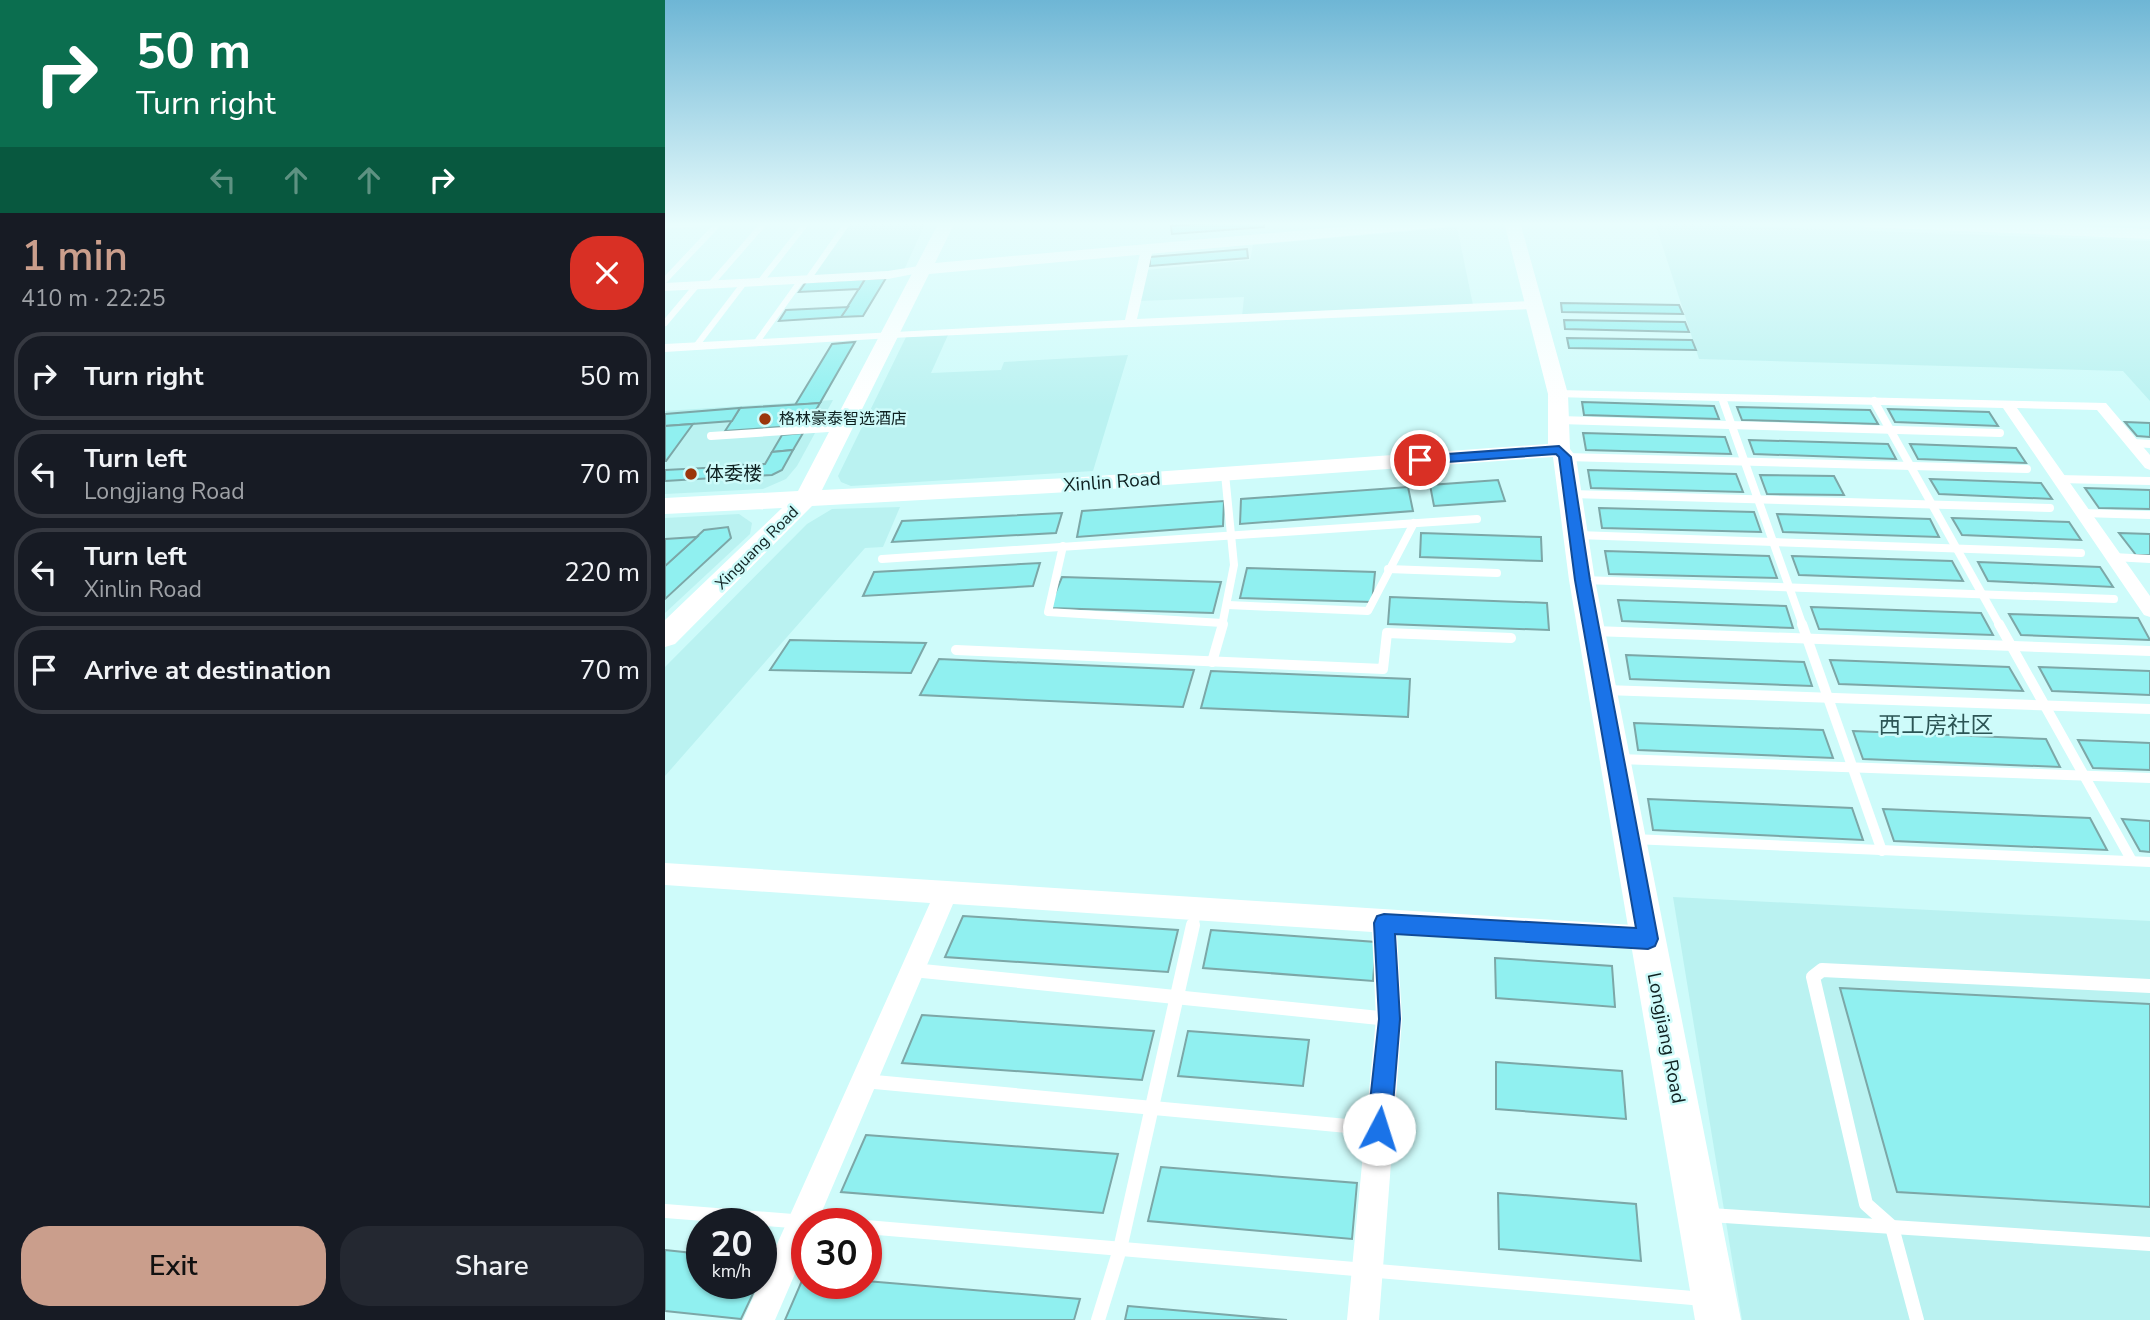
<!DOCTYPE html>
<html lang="en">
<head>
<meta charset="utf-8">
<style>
	:root { --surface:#171b24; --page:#242831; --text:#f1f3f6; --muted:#9ea1a6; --line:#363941; --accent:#ca9e8c }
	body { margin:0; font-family:"Nunito Sans","Noto Sans SC",sans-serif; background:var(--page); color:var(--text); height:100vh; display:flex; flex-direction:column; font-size:26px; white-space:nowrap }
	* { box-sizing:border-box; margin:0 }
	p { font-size:23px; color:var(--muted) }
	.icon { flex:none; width:38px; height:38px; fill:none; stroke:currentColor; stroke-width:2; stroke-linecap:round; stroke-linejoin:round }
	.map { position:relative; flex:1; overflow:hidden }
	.sheet { display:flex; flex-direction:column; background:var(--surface); width:665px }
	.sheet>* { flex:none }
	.hud { background:#0b6e4f; color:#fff; overflow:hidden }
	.speed { position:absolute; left:21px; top:1208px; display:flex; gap:14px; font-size:35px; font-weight:700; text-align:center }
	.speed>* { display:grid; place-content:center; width:91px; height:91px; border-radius:50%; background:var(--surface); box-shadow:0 2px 5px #0004; line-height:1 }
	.speed small { font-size:18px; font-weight:400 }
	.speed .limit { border:10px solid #d22; background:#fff; color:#111 }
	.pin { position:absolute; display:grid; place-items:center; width:60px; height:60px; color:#fff; margin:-30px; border:4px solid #fff; border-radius:50%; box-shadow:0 2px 7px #0007 }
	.me { position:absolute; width:77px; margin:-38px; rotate:5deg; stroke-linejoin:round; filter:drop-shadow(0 0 5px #0008) }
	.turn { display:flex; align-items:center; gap:24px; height:147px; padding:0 21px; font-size:32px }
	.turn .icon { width:91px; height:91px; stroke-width:2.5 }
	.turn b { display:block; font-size:49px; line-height:60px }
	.lanes { display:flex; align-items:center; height:66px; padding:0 21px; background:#0003; justify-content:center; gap:35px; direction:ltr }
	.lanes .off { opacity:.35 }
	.round { display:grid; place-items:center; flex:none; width:74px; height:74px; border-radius:28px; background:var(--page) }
	.summary { display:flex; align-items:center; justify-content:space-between; height:119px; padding:0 21px }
	h1 { font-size:42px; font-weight:600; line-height:52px; color:var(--accent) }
	.button { display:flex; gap:14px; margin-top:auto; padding:14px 21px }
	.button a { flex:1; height:80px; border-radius:28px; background:var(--accent); color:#111; font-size:28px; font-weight:600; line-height:80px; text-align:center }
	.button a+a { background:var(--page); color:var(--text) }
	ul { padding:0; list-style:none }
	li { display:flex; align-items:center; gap:21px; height:88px; margin:0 14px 10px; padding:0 7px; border:4px solid var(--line); border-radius:28px }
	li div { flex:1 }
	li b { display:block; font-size:26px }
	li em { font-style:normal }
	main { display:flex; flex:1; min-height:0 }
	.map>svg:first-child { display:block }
	.built { fill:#baf2f1 }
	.building { fill:#90f0f0; stroke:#7ca7a7; stroke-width:2 }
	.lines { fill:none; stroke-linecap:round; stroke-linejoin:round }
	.lane-far3 { stroke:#fff; stroke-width:6 }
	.lane-far2 { stroke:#fff; stroke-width:8 }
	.lane-far1 { stroke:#fff; stroke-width:10 }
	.lane { stroke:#fff; stroke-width:14 }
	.street { fill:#fff; fill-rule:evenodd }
	.secondary { fill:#fff; fill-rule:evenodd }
	.route { fill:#1a73e8; stroke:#114b97; stroke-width:2 }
	.poi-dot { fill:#9b360b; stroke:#cefbfa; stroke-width:2.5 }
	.labels { text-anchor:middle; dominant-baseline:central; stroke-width:5; stroke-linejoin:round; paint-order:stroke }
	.far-poi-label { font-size:16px; fill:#0e2020; stroke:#cefbfa; text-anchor:start }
	.far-street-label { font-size:16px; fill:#0e2020; stroke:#cefbfa }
	.poi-label { font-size:19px; fill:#0e2020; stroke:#cefbfa; text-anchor:start }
	.street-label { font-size:19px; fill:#0e2020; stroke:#cefbfa }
	.quarter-label { font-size:23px; fill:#2c5555; stroke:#cefbfa }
</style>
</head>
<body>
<main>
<section class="sheet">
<div class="hud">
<div class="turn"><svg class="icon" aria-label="right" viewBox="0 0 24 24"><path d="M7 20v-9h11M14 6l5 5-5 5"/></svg><div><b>50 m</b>Turn right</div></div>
<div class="lanes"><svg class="icon off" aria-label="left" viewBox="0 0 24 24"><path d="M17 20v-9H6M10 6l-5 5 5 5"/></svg><svg class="icon off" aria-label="ahead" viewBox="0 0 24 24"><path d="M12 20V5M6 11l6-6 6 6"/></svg><svg class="icon off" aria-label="ahead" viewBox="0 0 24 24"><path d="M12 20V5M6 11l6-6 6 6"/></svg><svg class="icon" aria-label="right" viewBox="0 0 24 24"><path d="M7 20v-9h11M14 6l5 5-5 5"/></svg></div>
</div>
<div class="summary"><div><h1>1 min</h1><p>410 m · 22:25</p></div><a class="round" style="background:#d93025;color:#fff"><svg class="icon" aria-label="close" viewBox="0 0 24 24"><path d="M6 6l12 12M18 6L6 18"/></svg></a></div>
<ul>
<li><svg class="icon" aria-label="right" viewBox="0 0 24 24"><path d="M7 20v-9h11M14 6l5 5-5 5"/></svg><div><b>Turn right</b></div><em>50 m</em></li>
<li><svg class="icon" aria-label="left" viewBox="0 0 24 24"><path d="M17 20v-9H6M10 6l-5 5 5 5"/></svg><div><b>Turn left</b><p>Longjiang Road</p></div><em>70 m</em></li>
<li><svg class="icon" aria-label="left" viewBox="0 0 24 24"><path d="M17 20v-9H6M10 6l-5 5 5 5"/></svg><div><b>Turn left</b><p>Xinlin Road</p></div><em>220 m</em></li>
<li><svg class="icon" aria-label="arrive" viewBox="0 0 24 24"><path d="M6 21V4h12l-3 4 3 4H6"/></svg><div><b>Arrive at destination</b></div><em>70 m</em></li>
</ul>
<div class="button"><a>Exit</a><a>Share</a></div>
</section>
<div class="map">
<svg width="1485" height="1320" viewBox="0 0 1485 1320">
	<rect width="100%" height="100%" fill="#cefbfa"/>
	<!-- built -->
	<g class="built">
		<polygon points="184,222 261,222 239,270 145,276"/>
		<polygon points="990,223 1485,241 1485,401 1458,371 1034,359"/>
		<polygon points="792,227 808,305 577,317 579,297 474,301 481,270 585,260 588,245"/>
		<polygon points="283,335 266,373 336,370 339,362 463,355 428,471 186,486 176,482 173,476 241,337"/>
		<polygon points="168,400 132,466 121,479 98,489 0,494 0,411"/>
		<polygon points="235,507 218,547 200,548 0,776 0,667 142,524 167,509"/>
		<polygon points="74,514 87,523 85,534 0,613 0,518"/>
		<polygon points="1008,897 1485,921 1485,1320 1077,1320"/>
	</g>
	<!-- building -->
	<g class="building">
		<polygon points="562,222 598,222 599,227 507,234 506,226"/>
		<polygon points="582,249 583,258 485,266 485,257"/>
		<polygon points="221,278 198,316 176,317 200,279"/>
		<polygon points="200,279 194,289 134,292 141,282"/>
		<polygon points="896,303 1014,305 1018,314 897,312"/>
		<polygon points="183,307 176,317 114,321 121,310"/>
		<polygon points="899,320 1020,322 1024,332 900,329"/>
		<polygon points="902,338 1027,340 1031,350 904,348"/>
		<polygon points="190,342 155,403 130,405 167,344"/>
		<polygon points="917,402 1049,406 1054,419 919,415"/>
		<polygon points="155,403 148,415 133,416 128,426 60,431 75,408"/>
		<polygon points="1072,407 1205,410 1213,424 1077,420"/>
		<polygon points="75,408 67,421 0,426 0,414"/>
		<polygon points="1223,409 1324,412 1333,426 1230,422"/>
		<polygon points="148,415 141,428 126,429 133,416"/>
		<polygon points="1460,422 1485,423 1485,437 1472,436"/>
		<polygon points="28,424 1,461 0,461 0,426"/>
		<polygon points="138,433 128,450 107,452 117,435"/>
		<polygon points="918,433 1060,437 1066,454 921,450"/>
		<polygon points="1084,440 1223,444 1231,459 1089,454"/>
		<polygon points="1245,444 1351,448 1361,463 1253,459"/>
		<polygon points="128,450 117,470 107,475 69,477 76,465 100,464 107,452"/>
		<polygon points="76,465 69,477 49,478 57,467"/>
		<polygon points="57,467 49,478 0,481 0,470"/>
		<polygon points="923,470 1071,474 1078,492 926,488"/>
		<polygon points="1095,475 1169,476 1179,495 1102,494"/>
		<polygon points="1265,479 1376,483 1387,499 1274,494"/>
		<polygon points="833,480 840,501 769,506 765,485"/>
		<polygon points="743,487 748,511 575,524 576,499"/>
		<polygon points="1420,488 1485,490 1485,509 1434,508"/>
		<polygon points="559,501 558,526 412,537 417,511"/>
		<polygon points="934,508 1089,512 1096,532 937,528"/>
		<polygon points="397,513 391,533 227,542 237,521"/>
		<polygon points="1112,514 1265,519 1274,537 1118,532"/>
		<polygon points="1287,518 1404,522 1416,540 1297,535"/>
		<polygon points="63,527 66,538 0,599 0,566 39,530"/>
		<polygon points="756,533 876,537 877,561 755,557"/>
		<polygon points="1454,533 1485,534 1485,555 1471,555"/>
		<polygon points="32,537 0,566 0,539"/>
		<polygon points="940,551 1104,556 1112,578 944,574"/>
		<polygon points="1127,556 1287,561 1298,581 1134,575"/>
		<polygon points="1313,562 1435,567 1448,587 1323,581"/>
		<polygon points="375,563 368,586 198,596 209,572"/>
		<polygon points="582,568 710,572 707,602 575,598"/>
		<polygon points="397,577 556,582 548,613 384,608"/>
		<polygon points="725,597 882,603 884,630 723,624"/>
		<polygon points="953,600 1121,606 1128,628 957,621"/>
		<polygon points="1146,607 1316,613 1328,635 1154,629"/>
		<polygon points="1344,614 1473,618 1485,640 1356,635"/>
		<polygon points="125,640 261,643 246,673 105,670"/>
		<polygon points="961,655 1139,662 1147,686 965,679"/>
		<polygon points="274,659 529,670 518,707 255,695"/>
		<polygon points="1165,660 1344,667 1358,691 1174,684"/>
		<polygon points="1374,667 1485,671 1485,695 1387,691"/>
		<polygon points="546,671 745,679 743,717 536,708"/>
		<polygon points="969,723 1158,730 1168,758 973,750"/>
		<polygon points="1188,731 1381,739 1395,767 1198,759"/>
		<polygon points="1413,740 1485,743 1485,770 1428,768"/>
		<polygon points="983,799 1187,808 1198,840 988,830"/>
		<polygon points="1218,809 1425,818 1442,850 1229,841"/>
		<polygon points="1457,819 1485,821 1485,852 1475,851"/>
		<polygon points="298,916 513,930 503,972 280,957"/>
		<polygon points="546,930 711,942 708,981 538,968"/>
		<polygon points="830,958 947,966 950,1007 831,998"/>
		<polygon points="1175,988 1485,1004 1485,1207 1232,1192"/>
		<polygon points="257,1015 489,1031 477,1080 237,1063"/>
		<polygon points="523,1031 644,1040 638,1086 513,1076"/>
		<polygon points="831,1062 957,1071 961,1119 831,1109"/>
		<polygon points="201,1135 453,1154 438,1213 176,1192"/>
		<polygon points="496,1167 692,1183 687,1239 483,1221"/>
		<polygon points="833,1193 971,1204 976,1261 834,1249"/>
		<polygon points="0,1250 37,1254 37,1283 93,1283 76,1319 0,1311"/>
		<polygon points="139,1276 142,1276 142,1283 201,1281 415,1299 409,1320 120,1320"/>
		<polygon points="463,1306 622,1320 460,1320"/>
	</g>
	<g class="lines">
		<!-- lane-far3 -->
		<g class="lane-far3">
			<polyline points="143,279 183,222"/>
			<polyline points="0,280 55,222"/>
			<polyline points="95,282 142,222"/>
			<polyline points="45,285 100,222"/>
			<polyline points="0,323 32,285"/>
			<polyline points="91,343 137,279"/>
			<polyline points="31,346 79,283"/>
		</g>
		<!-- lane-far2 -->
		<g class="lane-far2">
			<polyline points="1057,398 1138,626"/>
			<polyline points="1209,401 1335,626"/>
			<polyline points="894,420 1335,433"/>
			<polyline points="46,436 178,427"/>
			<polyline points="1468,443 1485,444"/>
			<polyline points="900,457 1362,469"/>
			<polyline points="1393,479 1485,481"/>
			<polyline points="906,494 1385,508"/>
			<polyline points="1417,513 1485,515"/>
			<polyline points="913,535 1416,553"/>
			<polyline points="398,546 383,612 557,623"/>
			<polyline points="1448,557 1485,559"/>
			<polyline points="217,559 812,519"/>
			<polyline points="723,569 832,573"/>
			<polyline points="918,580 1449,599"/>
			<polyline points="563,605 703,611 749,523"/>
			<polyline points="557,626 569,565 560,474"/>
		</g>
		<!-- lane-far1 -->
		<g class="lane-far1">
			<polyline points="1137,624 1217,851"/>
			<polyline points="1334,624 1467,861"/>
			<polyline points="929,631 1485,651"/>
			<polyline points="291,650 718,669 722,633 846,638"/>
			<polyline points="547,662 558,624"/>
			<polyline points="940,690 1485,709"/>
			<polyline points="954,759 1485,778"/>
			<polyline points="968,839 1485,862"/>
			<polyline points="528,927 532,909"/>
		</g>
		<!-- lane -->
		<g class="lane">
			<polyline points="248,970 724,1019"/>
			<polyline points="199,1081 714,1129"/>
			<polyline points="0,1211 153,1223"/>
			<polyline points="1045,1215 1485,1244"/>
			<polyline points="201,1227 1039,1299"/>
			<polyline points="433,1320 455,1249 528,925"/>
			<polyline points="1252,1320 1227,1227 1201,1204 1148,977 1157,970 1485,986"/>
		</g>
		<!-- street -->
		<g class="street">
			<polygon points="0,222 71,222 66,225 0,228"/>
			<polygon points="482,246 488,249 472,319 867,301 873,305 867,309 226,338 0,352 0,344 460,320 476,249"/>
			<polygon points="260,265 264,267 264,271 223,279 0,291 0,283 223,271"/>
			<polygon points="893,390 1441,403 1485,455 1485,470 1480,468 1432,410 1352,408 1485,596 1485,617 1479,615 1338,408 888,397 888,391"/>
			<polygon points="0,863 983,926 992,929 995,938 992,947 983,950 732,934 737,1019 714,1320 682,1320 711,1019 707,932 288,904 152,1223 142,1223 142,1246 110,1320 78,1320 265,903 0,885"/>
		</g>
		<!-- secondary -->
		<g class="secondary">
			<polygon points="274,222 290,222 270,263 730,222 788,222 780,227 264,274 157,490 404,478 883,444 883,394 839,222 855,222 903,394 905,449 911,457 930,580 1076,1320 1030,1320 904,580 888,457 404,492 147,506 10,644 0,647 0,620 117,508 0,514 0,498 133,491"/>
			<polygon points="1192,222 1307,222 1485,229 1485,239 1200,227"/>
		</g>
	</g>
	<!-- sky -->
	<linearGradient id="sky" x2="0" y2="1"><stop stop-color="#6eb6d5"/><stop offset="0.55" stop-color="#e9fdfd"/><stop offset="1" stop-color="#e9fdfd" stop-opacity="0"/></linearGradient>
	<rect width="1485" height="407" fill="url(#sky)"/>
	<!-- route -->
	<polygon class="route" points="894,446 906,457 925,580 993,939 990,946 983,949 730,934 735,1019 726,1129 722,1138 714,1141 706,1138 702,1129 714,1019 709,923 712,916 719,914 971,928 910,580 894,457 891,454 755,464 749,460 755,456"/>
	<!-- markers -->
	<g class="poi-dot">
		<circle cx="100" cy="419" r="7"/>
		<circle cx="26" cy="474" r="7"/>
	</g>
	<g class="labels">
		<!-- far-poi labels -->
		<g class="far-poi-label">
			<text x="114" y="419">格林豪泰智选酒店</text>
		</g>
		<!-- far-street labels -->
		<g class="far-street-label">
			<text transform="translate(92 548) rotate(-45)">Xinguang Road</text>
		</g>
		<!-- poi labels -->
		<g class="poi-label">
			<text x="40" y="474">体委楼</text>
		</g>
		<!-- street labels -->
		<g class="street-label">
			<text transform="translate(447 482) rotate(-4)">Xinlin Road</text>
			<text transform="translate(1001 1038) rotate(79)">Longjiang Road</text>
		</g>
		<!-- quarter labels -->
		<g class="quarter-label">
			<text x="1271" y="725">西工房社区</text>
		</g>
	</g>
</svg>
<div class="speed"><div>20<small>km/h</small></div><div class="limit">30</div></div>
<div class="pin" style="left:755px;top:460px;background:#d93025"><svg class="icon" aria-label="arrive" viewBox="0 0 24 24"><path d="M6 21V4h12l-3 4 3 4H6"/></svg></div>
<svg class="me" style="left:714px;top:1129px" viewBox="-20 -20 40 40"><circle r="19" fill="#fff"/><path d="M0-13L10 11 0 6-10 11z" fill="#1a73e8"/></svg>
</div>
</main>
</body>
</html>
